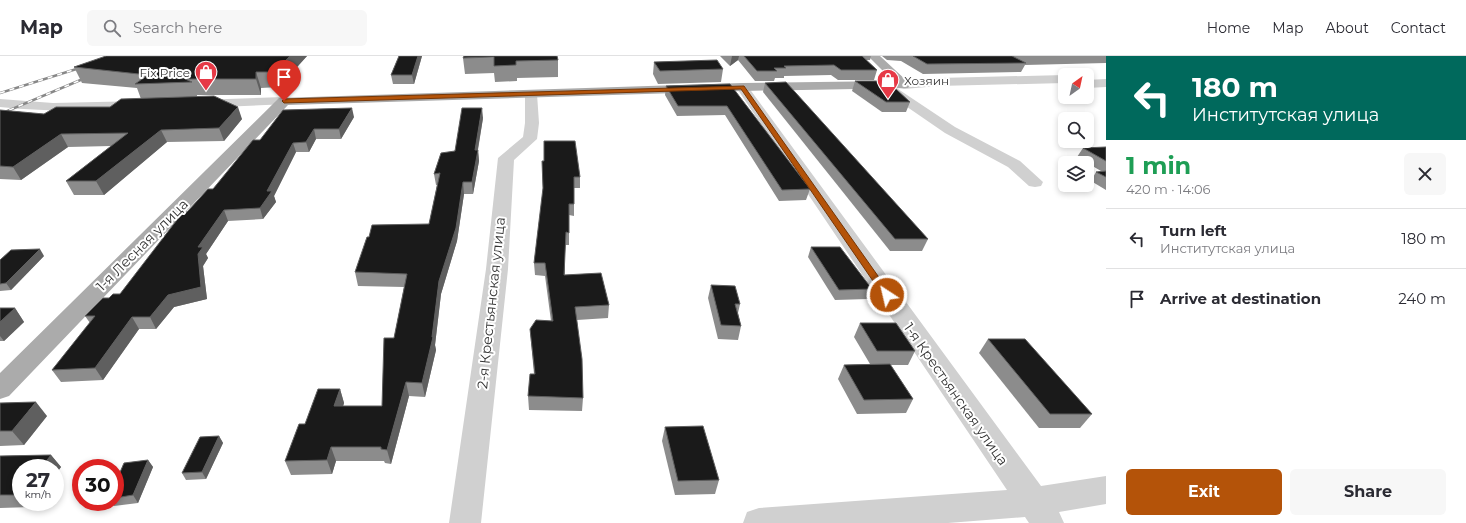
<!DOCTYPE html>
<html lang="en">
<head>
<meta charset="utf-8">
<style>
	:root { --surface:#fff; --page:#f7f7f7; --text:#2b2b33; --muted:#7c7c81; --line:#e1e1e2; --accent:#b45309 }
	body { margin:0; font-family:Montserrat,sans-serif; background:var(--page); color:var(--text); height:100vh; display:flex; flex-direction:column; font-size:15px; white-space:nowrap }
	* { box-sizing:border-box; margin:0 }
	p { font-size:13px; color:var(--muted) }
	.icon { flex:none; width:22px; height:22px; fill:none; stroke:currentColor; stroke-width:2; stroke-linecap:round; stroke-linejoin:round }
	.map { position:relative; flex:1; overflow:hidden }
	.sheet { display:flex; flex-direction:column; background:var(--surface); width:360px }
	.sheet>* { flex:none }
	.top-card { background:#00695c; color:#fff; overflow:hidden }
	.needle { width:26px; rotate:33deg }
	.fabs { position:absolute; left:1058px; top:12px; display:grid; gap:8px }
	.fabs a { display:grid; place-items:center; width:36px; height:36px; border-radius:6px; background:var(--surface); box-shadow:0 2px 6px #0003; font-size:20px }
	.speed { position:absolute; left:12px; top:403px; display:flex; gap:8px; font-size:20px; font-weight:700; text-align:center }
	.speed>* { display:grid; place-content:center; width:52px; height:52px; border-radius:50%; background:var(--surface); box-shadow:0 2px 6px #0003; line-height:1 }
	.speed small { font-size:10px; font-weight:400 }
	.speed .limit { border:6px solid #d22; background:#fff; color:#111 }
	.pin { position:absolute; display:grid; place-items:center; width:34px; height:34px; color:#fff; margin:-41px -17px; border-radius:50% 50% 50% 0; rotate:-45deg; box-shadow:0 0 4px #0007 }
	.pin .icon { rotate:45deg }
	.me { position:absolute; width:44px; margin:-22px; rotate:325deg; stroke-linejoin:round; filter:drop-shadow(0 0 3px #0008) }
	.turn { display:flex; align-items:center; gap:14px; height:84px; padding:0 20px; font-size:18px }
	.turn .icon { width:52px; height:52px; stroke-width:2.5 }
	.turn b { display:block; font-size:28px; line-height:34px }
	.round { display:grid; place-items:center; flex:none; width:42px; height:42px; border-radius:6px; background:var(--page) }
	.head { display:flex; align-items:center; justify-content:space-between; height:68px; padding:0 20px }
	h1 { font-size:24px; font-weight:700; line-height:30px; color:#1e9e55 }
	.cta { display:flex; gap:8px; margin-top:auto; padding:8px 20px }
	.cta a { flex:1; height:46px; border-radius:6px; background:var(--accent); color:#fff; font-size:16px; font-weight:700; line-height:46px; text-align:center }
	.cta a+a { background:var(--page); color:var(--text) }
	ul { padding:0; list-style:none }
	li { display:flex; align-items:center; gap:12px; height:60px; padding:0 20px; border-top:1px solid var(--line) }
	li div { flex:1 }
	li b { display:block; font-size:15px }
	li em { font-style:normal }
	header { display:flex; align-items:center; gap:24px; box-sizing:border-box; height:56px; padding:0 20px; background:var(--surface); border-bottom:1px solid var(--line) }
	header strong { font-size:19px }
	nav { display:flex; gap:22px; margin-inline-start:auto; font-size:14px }
	.search { width:280px; height:36px; background:var(--page); display:flex; align-items:center; gap:10px; box-sizing:border-box; padding:0 14px; border-radius:6px; color:var(--muted); font-size:15px }
	main { display:flex; flex:1; min-height:0 }
	.map>svg:first-child { display:block }
	.lines { fill:none; stroke-linecap:round; stroke-linejoin:round }
	.minor { fill:#d0d0d0; fill-rule:evenodd }
	.major { fill:#ababab; fill-rule:evenodd }
	.rail-casing { stroke:#888; stroke-width:2.5 }
	.rail { stroke:#fff; stroke-width:1.5; stroke-dasharray:5; stroke-linecap:butt }
	.wall { fill:#8c8c8c }
	.shaded-wall { fill:#5f5f5f }
	.building { fill:#1a1a1a; stroke:#5f5f5f }
	.route { fill:#b45309; stroke:#753606 }
	.labels { text-anchor:middle; dominant-baseline:central; stroke-width:4; stroke-linejoin:round; paint-order:stroke }
	.far-poi-label { font-size:12px; fill:#333; stroke:#fff; text-anchor:end }
	.street-label { font-size:14px; fill:#333; stroke:#fff }
</style>
</head>
<body>
<header>
<strong>Map</strong>
<div class="search"><svg class="icon" aria-label="search" viewBox="0 0 24 24"><circle cx="10" cy="10" r="6"/><path d="M15 15l6 6"/></svg>Search here</div>
<nav><a>Home</a><a>Map</a><a>About</a><a>Contact</a></nav>
</header>
<main>
<div class="map">
<svg width="1106" height="467" viewBox="0 0 1106 467">
	<rect width="100%" height="100%" fill="#fff"/>
	<g class="lines">
		<!-- minor -->
		<g class="minor">
			<polygon points="1065,19 1065,27 938,30 904,33 900,32 898,29 900,26 904,25 938,22"/>
			<polygon points="1106,23 1106,31 1087,32 1087,24"/>
			<polygon points="885,26 889,27 955,71 1020,105 1043,126 1041,130 1035,131 1029,130 1008,111 945,77 881,33 879,30 881,27"/>
			<polygon points="742,27 746,28 1041,430 1106,420 1106,448 1059,456 1064,467 1029,467 1025,461 948,467 743,467 747,456 759,452 1007,434 736,31 738,28"/>
			<polygon points="531,34 536,35 537,38 539,67 537,83 514,104 508,213 481,467 449,467 486,213 498,102 523,81 525,67 525,38 526,35"/>
			<polygon points="284,41 289,42 291,45 289,48 198,52 193,51 191,48 193,45 198,44"/>
			<path d="M 0,43 L 53,47 L 141,45 L 146,46 L 148,49 L 146,52 L 141,53 C 94,55 47,56 0,51 Z"/>
		</g>
		<!-- major -->
		<polygon class="major" points="868,0 880,0 908,26 910,29 908,32 742,35 288,49 9,340 0,343 0,317 279,42 742,27 893,25"/>
		<!-- rail casing -->
		<g class="rail-casing">
			<g id="rail">
				<polyline points="0,37 86,10"/>
				<polyline points="0,58 90,20"/>
			</g>
		</g>
		<!-- rail -->
		<use href="#rail" class="rail"/>
	</g>
	<!-- wall -->
	<g class="wall">
		<polygon points="307,0 279,31 261,32 261,39 197,39 197,41 242,63 224,85 167,86 104,139 74,139 66,125 111,90 68,91 21,124 0,123 0,54 44,58 110,51 141,43 137,32 82,27 74,11"/>
		<polygon points="399,0 422,0 414,28 393,28 391,19"/>
		<polygon points="557,0 558,4 558,21 517,22 517,25 495,26 494,17 465,18 463,2"/>
		<polygon points="720,0 871,0 870,4 866,4 877,14 874,24 838,24 831,19 784,20 784,22 775,22 774,25 755,25 738,4 730,10"/>
		<polygon points="882,0 1106,0 1106,7 1025,9 1021,16 923,18 901,5 887,4"/>
		<polygon points="654,6 723,13 721,26 658,28 653,18"/>
		<polygon points="855,25 910,46 906,56 882,56 852,35"/>
		<polygon points="765,27 928,183 922,195 890,195 763,36"/>
		<polygon points="730,28 810,133 806,144 779,145 725,59 677,60 665,39 666,30"/>
		<polygon points="354,61 341,83 316,83 309,96 296,96 274,140 276,146 263,163 228,165 206,198 208,202 203,210 207,243 174,251 156,273 139,273 103,324 61,326 52,314 90,267 85,260 109,242 120,238 187,156 213,133 260,84"/>
		<polygon points="483,62 478,94 479,105 473,138 464,138 457,185 441,238 435,289 436,294 425,341 409,340 391,408 385,407 384,405 336,405 332,418 291,419 285,405 305,368 340,333 344,347 343,350 382,350 394,282 404,231 358,230 355,216 429,168 437,129 436,129 434,118"/>
		<polygon points="1106,91 1106,134 1091,125 1096,116 1101,115 1077,101 1083,92"/>
		<polygon points="542,105 580,121 580,132 574,132 574,160 569,159 569,189 565,189 565,219 609,249 608,262 577,264 583,342 582,355 529,354 528,340 534,318 531,286 530,273 551,265 545,220 535,219 534,207 543,133"/>
		<polygon points="811,191 872,233 868,243 835,244 808,201"/>
		<polygon points="44,200 11,234 0,235 0,204"/>
		<polygon points="711,229 740,248 738,257 741,270 738,284 718,283 708,242"/>
		<polygon points="0,252 15,252 24,266 4,285 0,285"/>
		<polygon points="860,267 915,295 908,309 890,309 913,343 906,357 857,358 838,323 844,309 870,308 854,281"/>
		<polygon points="988,283 1092,358 1080,372 1039,372 979,297"/>
		<polygon points="0,347 47,360 24,389 0,390"/>
		<polygon points="665,371 719,424 715,438 675,439 662,385"/>
		<polygon points="219,380 223,387 206,423 186,424 182,417"/>
		<polygon points="51,399 61,411 55,419 55,412 21,412 21,446 35,446 32,451 0,452 0,400"/>
		<polygon points="148,404 153,411 138,447 114,450 111,446 115,446 115,428"/>
	</g>
	<!-- shaded-wall -->
	<g class="shaded-wall">
		<polygon points="290,0 307,0 279,31 274,16"/>
		<polygon points="418,0 422,0 414,28 412,19"/>
		<polygon points="732,0 739,0 738,4 730,10"/>
		<polygon points="256,16 261,32 261,39 256,23"/>
		<polygon points="238,51 242,63 224,85 219,72"/>
		<polygon points="352,52 354,61 341,83 339,73"/>
		<polygon points="482,52 483,62 477,98 478,94 479,105 473,138 472,126 475,94"/>
		<polygon points="314,73 316,83 309,96 306,86"/>
		<polygon points="161,74 167,86 104,139 96,125"/>
		<polygon points="61,78 68,91 21,124 13,111"/>
		<polygon points="293,87 296,96 274,140 276,146 263,163 260,152 267,135"/>
		<polygon points="463,126 464,138 457,185 441,238 435,289 436,294 425,341 422,327 432,281 439,225"/>
		<polygon points="224,154 228,165 206,198 208,202 203,210 207,243 174,251 156,273 150,261 198,198 198,191"/>
		<polygon points="40,193 44,200 11,234 6,227"/>
		<polygon points="15,252 24,266 4,285 0,280 0,266"/>
		<polygon points="132,261 139,273 103,324 95,312"/>
		<polygon points="406,326 409,340 391,408 387,394"/>
		<polygon points="340,333 344,347 339,364 334,350"/>
		<polygon points="36,346 47,360 24,389 12,375"/>
		<polygon points="219,380 223,387 206,423 202,416"/>
		<polygon points="331,391 336,405 332,418 327,404"/>
		<polygon points="51,399 61,411 55,419 55,412 41,412"/>
		<polygon points="148,404 153,411 138,447 133,439"/>
		<polygon points="27,446 35,446 32,451"/>
	</g>
	<!-- building -->
	<g class="building">
		<polygon points="106,0 290,0 274,16 256,16 256,23 185,23 192,26 135,28 148,19 74,11"/>
		<polygon points="399,0 418,0 412,19 391,19"/>
		<polygon points="464,0 557,0 558,4 516,5 516,9 494,10 494,1 463,2"/>
		<polygon points="744,0 862,0 877,14 841,14 834,9 784,10 786,12 774,12 777,15 757,15"/>
		<polygon points="913,0 1012,0 1026,7 927,8"/>
		<polygon points="717,4 723,13 660,15 654,6"/>
		<polygon points="855,25 883,25 896,33 910,46 886,46"/>
		<polygon points="786,26 928,183 895,183 765,27"/>
		<polygon points="730,28 810,133 782,134 727,50 678,50 666,30"/>
		<polygon points="214,40 238,51 219,72 161,74 96,125 66,125 128,77 61,78 13,111 0,110 0,54 44,58 56,51 110,51 121,43"/>
		<polygon points="352,52 339,73 314,73 306,86 293,87 267,135 272,135 260,152 224,154 198,191 203,191 198,198 201,231 168,239 150,261 132,261 95,312 52,314 95,260 85,260 103,242 109,242 113,238 120,238 183,156 187,156 208,133 213,133 253,84 260,84 283,54"/>
		<polygon points="462,52 482,52 475,94 478,94 472,126 463,126 456,172 439,225 432,281 433,281 422,327 406,326 387,394 381,393 381,391 331,391 327,404 285,405 299,368 305,368 318,333 340,333 334,350 382,350 384,282 394,282 407,218 355,216 367,181 369,181 372,169 429,168 440,117 434,118 441,97 455,95"/>
		<polygon points="544,85 575,85 580,121 574,121 574,148 569,148 569,177 566,176 564,219 601,217 609,249 575,251 582,303 583,342 528,340 530,318 535,318 530,273 536,264 553,265 545,207 534,207 543,132 542,105 544,105"/>
		<polygon points="1106,91 1106,105 1083,92"/>
		<polygon points="1106,115 1106,121 1096,116"/>
		<polygon points="811,191 840,191 872,233 839,234"/>
		<polygon points="40,193 6,227 0,228 0,204 11,194"/>
		<polygon points="711,229 735,230 740,248 735,248 741,270 721,269"/>
		<polygon points="0,252 15,252 0,266"/>
		<polygon points="860,267 896,267 915,295 877,295"/>
		<polygon points="988,283 1025,283 1092,358 1050,358"/>
		<polygon points="890,308 913,343 864,344 844,309"/>
		<polygon points="36,346 12,375 0,375 0,347"/>
		<polygon points="703,370 719,424 678,425 665,371"/>
		<polygon points="219,380 202,416 182,417 200,381"/>
		<polygon points="51,399 41,412 21,412 20,439 0,439 0,400"/>
		<polygon points="148,404 133,439 115,442 115,428 124,407"/>
	</g>
	<!-- route -->
	<polygon class="route" points="744,30 890,237 892,239 890,241 884,241 741,33 284,47 282,45 284,43"/>
	<!-- icons -->
	<defs>
		<g id="shop-pin" transform="scale(1.15)"><path d="M0 17L-7.5 6A9.5 9.5 0 1 1 7.5 6Z" fill="#e63946" stroke="#fff"/><path d="M-5-2.5h2.3a2.7 3.5 0 0 1 5.4 0H5L5.5 6h-11ZM-1.5-2.5h3a1.5 2.3 0 0 0-3 0Z" fill="#fff"/></g>
	</defs>
	<g fill-rule="evenodd">
		<use href="#shop-pin" x="206" y="16"/>
		<use href="#shop-pin" x="888" y="24"/>
	</g>
	<g class="labels">
		<!-- far-poi labels -->
		<g class="far-poi-label">
			<text x="190" y="16">Fix Price</text>
			<text x="904" y="24" text-anchor="start">Хозяин</text>
		</g>
		<!-- street labels -->
		<g class="street-label">
			<text transform="translate(142 189) rotate(-45)">1-я Лесная улица</text>
			<text transform="translate(491 247) rotate(-84)">2-я Крестьянская улица</text>
			<text transform="translate(956 338) rotate(55)">1-я Крестьянская улица</text>
		</g>
	</g>
</svg>
<div class="fabs">
<a><svg class="needle" viewBox="-14 -14 28 28"><path d="M0-13l5 13h-10z" fill="#e53935"/><path d="M0 13l5-13h-10z" fill="#7c7c81"/></svg></a>
<a><svg class="icon" aria-label="search" viewBox="0 0 24 24"><circle cx="10" cy="10" r="6"/><path d="M15 15l6 6"/></svg></a>
<a><svg class="icon" aria-label="layers" viewBox="0 0 24 24"><path d="M12 4l9 5-9 5-9-5zM3 14l9 5 9-5"/></svg></a>
</div>
<div class="speed"><div>27<small>km/h</small></div><div class="limit">30</div></div>
<div class="pin" style="left:284px;top:45px;background:#d93025"><svg class="icon" aria-label="arrive" viewBox="0 0 24 24"><path d="M6 21V4h12l-3 4 3 4H6"/></svg></div>
<svg class="me" style="left:887px;top:239px" viewBox="-20 -20 40 40"><circle r="17" fill="#b45309" stroke="#fff" stroke-width="3"/><path d="M0-11L8 9 0 5-8 9z" fill="#fff"/></svg>
</div>
<section class="sheet">
<div class="top-card">
<div class="turn"><svg class="icon" aria-label="left" viewBox="0 0 24 24"><path d="M17 20v-9H6M10 6l-5 5 5 5"/></svg><div><b>180 m</b>Институтская улица</div></div>
</div>
<div class="head"><div><h1>1 min</h1><p>420 m · 14:06</p></div><a class="round"><svg class="icon" aria-label="close" viewBox="0 0 24 24"><path d="M6 6l12 12M18 6L6 18"/></svg></a></div>
<ul>
<li><svg class="icon" aria-label="left" viewBox="0 0 24 24"><path d="M17 20v-9H6M10 6l-5 5 5 5"/></svg><div><b>Turn left</b><p>Институтская улица</p></div><em>180 m</em></li>
<li><svg class="icon" aria-label="arrive" viewBox="0 0 24 24"><path d="M6 21V4h12l-3 4 3 4H6"/></svg><div><b>Arrive at destination</b></div><em>240 m</em></li>
</ul>
<div class="cta"><a>Exit</a><a>Share</a></div>
</section>
</main>
</body>
</html>
